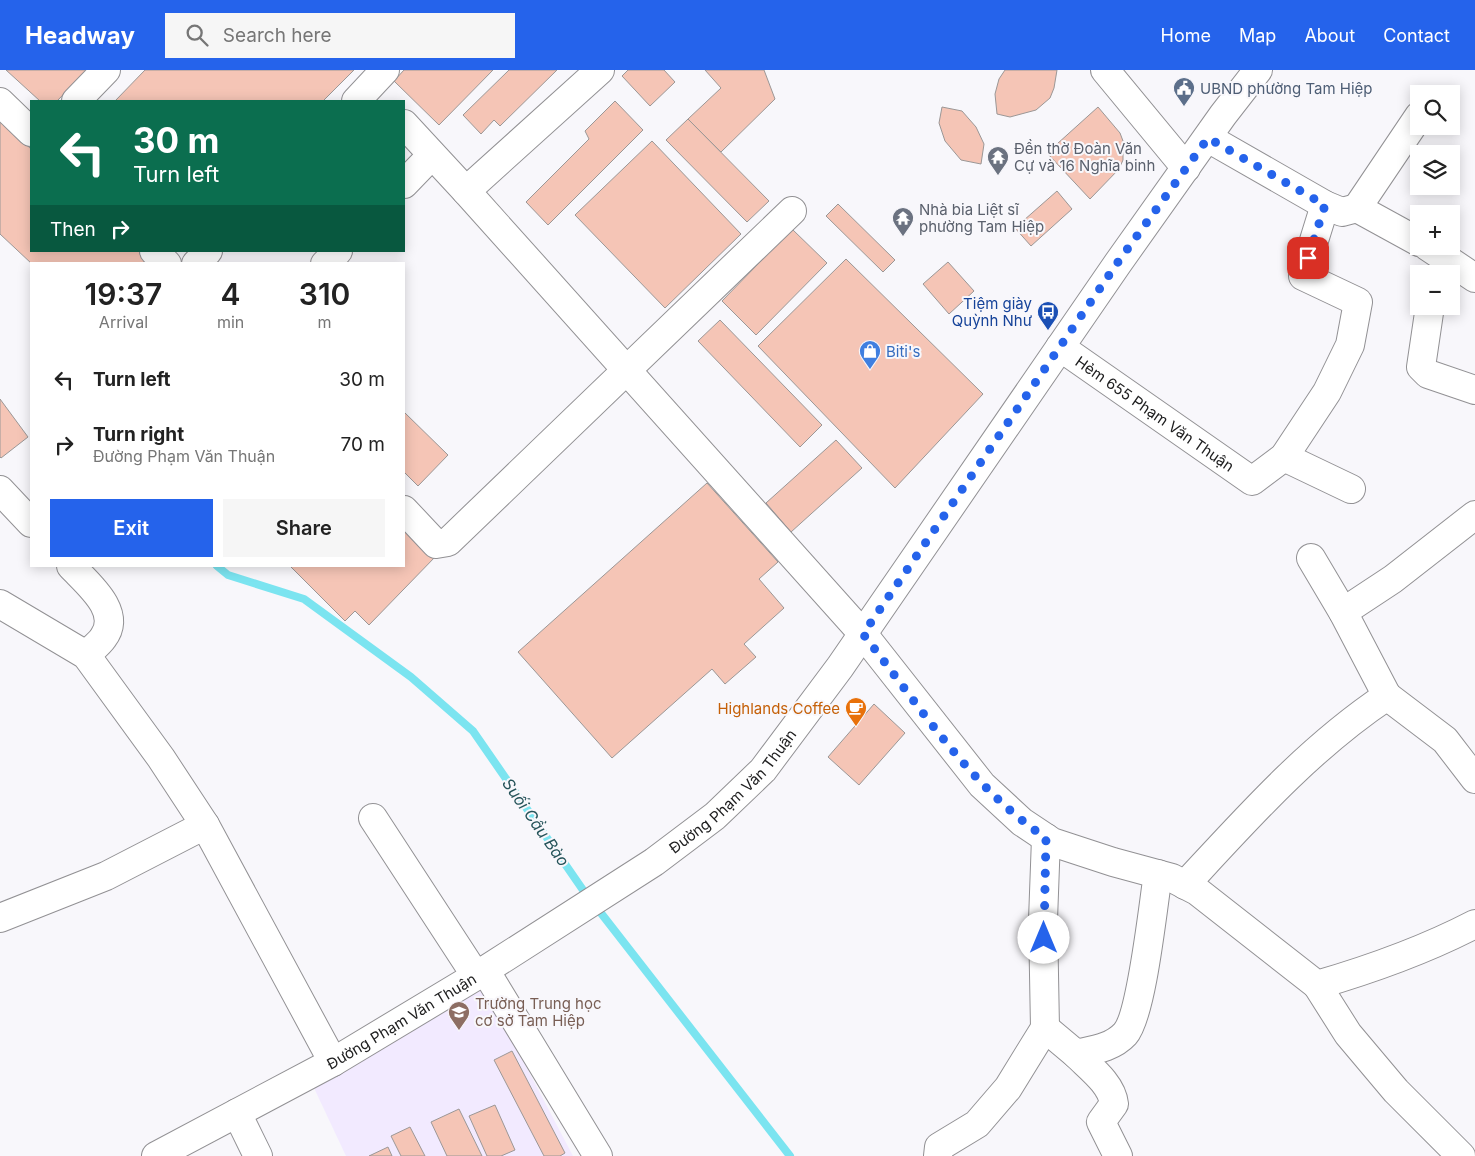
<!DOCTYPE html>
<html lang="en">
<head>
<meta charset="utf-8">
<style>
	:root { --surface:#fff; --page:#f6f6f6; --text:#222; --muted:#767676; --accent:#2563eb }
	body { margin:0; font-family:Inter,sans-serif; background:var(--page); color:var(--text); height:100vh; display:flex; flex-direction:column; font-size:19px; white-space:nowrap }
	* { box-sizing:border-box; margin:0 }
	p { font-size:16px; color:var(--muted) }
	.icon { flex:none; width:28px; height:28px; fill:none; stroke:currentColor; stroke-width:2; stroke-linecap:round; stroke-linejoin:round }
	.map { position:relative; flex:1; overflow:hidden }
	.drawer { position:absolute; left:30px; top:192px; width:375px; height:305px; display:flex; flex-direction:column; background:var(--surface); border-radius:0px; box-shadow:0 2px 12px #0003 }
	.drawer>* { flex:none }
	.guide { position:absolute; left:30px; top:30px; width:375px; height:152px; border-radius:0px; box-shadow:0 2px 12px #0003; background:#0b6e4f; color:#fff; overflow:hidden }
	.controls { position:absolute; left:1410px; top:15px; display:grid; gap:10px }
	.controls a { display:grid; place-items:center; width:50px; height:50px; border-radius:0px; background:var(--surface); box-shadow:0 2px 12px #0003; font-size:25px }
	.pin { position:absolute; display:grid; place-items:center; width:42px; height:42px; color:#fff; margin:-21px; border-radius:10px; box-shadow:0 2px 8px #0006 }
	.me { position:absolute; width:55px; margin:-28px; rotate:0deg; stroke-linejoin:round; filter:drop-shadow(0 0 4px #0008) }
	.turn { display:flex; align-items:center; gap:18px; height:105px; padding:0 20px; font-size:22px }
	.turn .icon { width:65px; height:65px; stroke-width:2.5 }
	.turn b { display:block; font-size:35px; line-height:42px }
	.then { display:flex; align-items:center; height:48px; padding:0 20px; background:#0003; gap:10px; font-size:19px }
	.eta { display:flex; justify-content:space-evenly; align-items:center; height:85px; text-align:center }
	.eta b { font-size:30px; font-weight:600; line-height:35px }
	.cta { display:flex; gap:10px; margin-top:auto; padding:10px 20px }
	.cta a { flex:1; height:58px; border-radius:0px; background:var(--accent); color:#fff; font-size:20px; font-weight:600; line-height:58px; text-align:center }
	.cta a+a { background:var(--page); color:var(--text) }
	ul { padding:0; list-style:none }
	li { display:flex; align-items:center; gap:15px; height:65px; padding:0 20px }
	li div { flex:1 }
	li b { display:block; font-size:19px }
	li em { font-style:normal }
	header { display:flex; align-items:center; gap:30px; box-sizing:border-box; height:70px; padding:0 25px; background:var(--accent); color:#fff }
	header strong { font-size:24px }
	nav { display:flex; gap:28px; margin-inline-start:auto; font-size:18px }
	.search { width:350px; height:45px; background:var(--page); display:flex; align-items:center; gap:12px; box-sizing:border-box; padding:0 18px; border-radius:0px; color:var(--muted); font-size:19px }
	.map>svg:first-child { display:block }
	.education { fill:#f2eaff }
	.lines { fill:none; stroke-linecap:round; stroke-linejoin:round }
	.stream { stroke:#7be4f0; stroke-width:8 }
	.building { fill:#f5c5b6; stroke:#9b9796 }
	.minor-casing { stroke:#929194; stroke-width:30 }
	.major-casing { stroke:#929194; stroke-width:30 }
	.minor { stroke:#fff; stroke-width:28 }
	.major { stroke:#fff; stroke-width:28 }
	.route { stroke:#2563eb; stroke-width:9; stroke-dasharray:0 16.2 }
	.labels { text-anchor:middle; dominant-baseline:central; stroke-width:4; stroke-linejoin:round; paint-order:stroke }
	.service-label { font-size:15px; fill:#4e5e75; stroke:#f8f7fb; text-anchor:start }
	.worship-label { font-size:15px; fill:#5b616d; stroke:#f8f7fb; text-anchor:start }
	.transit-label { font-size:15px; fill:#164399; stroke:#f8f7fb; text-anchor:end }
	.shop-label { font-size:15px; fill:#366cbe; stroke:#f8f7fb; text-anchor:start }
	.street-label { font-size:15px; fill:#202021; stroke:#f8f7fb }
	.food-label { font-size:15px; fill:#c56008; stroke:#f8f7fb; text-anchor:end }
	.education-label { font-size:15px; fill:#785e54; stroke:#f8f7fb; text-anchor:start }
	.water-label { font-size:16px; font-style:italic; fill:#255359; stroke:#f8f7fb }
</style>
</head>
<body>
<header>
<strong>Headway</strong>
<div class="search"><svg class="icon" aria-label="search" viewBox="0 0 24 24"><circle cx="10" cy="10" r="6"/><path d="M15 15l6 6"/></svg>Search here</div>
<nav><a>Home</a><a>Map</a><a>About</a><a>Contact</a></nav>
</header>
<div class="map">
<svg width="1475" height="1086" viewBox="0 0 1475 1086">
	<rect width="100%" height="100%" fill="#f8f7fb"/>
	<!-- education -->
	<polygon class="education" points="485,918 573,1086 346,1086 314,1018"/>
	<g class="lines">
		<!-- stream -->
		<polyline class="stream" points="217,496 228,505 304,529 411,607 473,661 583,820 790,1086"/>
	</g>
	<!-- building -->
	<g class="building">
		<polygon points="6,0 87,0 57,31 40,31"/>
		<polygon points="145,0 354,0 323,31 115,31"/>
		<polygon points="404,0 493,0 439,55 394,11"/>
		<polygon points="509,0 557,0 500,56 494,50 481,64 463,45"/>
		<polygon points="628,0 664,0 675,12 650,36 622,6"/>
		<polygon points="705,0 764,0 775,29 721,82 688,49 721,18"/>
		<polygon points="1005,0 1057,0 1054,18 1050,28 1036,40 1010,47 997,44 995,24 999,9"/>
		<polygon points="615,31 643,60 548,155 526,132 589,69 585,61"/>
		<polygon points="942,37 962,41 976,57 984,74 981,94 961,90 945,71 939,53"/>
		<polygon points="1098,37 1120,63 1123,71 1123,90 1119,99 1090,129 1047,83"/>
		<polygon points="688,49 769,131 747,152 666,70"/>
		<polygon points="0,50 31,79 31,181 139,181 147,189 143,194 32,194 0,164"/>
		<polygon points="652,71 741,164 665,238 575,145"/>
		<polygon points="1057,121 1072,139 1031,176 1015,158"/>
		<polygon points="838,134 895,190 883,202 826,146"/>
		<polygon points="792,159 827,193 756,265 722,231"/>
		<polygon points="846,189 983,324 895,418 758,276"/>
		<polygon points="948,192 974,221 949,244 923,214"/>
		<polygon points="720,250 822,355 800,377 698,271"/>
		<polygon points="0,329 28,367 1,388 0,387"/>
		<polygon points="404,342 448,385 418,416 404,402"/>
		<polygon points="836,370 862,398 791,462 766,433"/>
		<polygon points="707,413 778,492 759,509 784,538 744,574 756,587 725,614 712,599 612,688 518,582"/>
		<polygon points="404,454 436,486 369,555 355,541 345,551 290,496 404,496"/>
		<polygon points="874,634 905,663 859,715 828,687"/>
		<polygon points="512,981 565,1083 560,1086 544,1086 494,990"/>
		<polygon points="495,1035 515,1080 501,1086 487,1086 469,1046"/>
		<polygon points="459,1039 482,1086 447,1086 431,1052"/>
		<polygon points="410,1057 425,1086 401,1086 391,1066"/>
		<polygon points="388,1077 392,1086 369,1086"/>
	</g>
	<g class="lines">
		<!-- minor casing -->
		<g class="minor-casing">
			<g id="minor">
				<polyline points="1105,0 1186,98"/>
				<polyline points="76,31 106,0"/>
				<polyline points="356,31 385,0"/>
				<polyline points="0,32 31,62"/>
				<path d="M 404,54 L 466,121 L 863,564 L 982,715 L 1022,752 L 1052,772 L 1113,792 L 1172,808 L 1197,821 L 1317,915 C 1372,899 1425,880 1475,854"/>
				<polyline points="1208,68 1325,135 1342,142 1357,138 1419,172"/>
				<polyline points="404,114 432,85"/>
				<polyline points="466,121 600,0"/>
				<polyline points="1357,138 1419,46"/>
				<polyline points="1427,176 1475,208"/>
				<polyline points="154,181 167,194"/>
				<polyline points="196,194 208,181"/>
				<polyline points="325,194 338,181"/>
				<polyline points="1430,236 1421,297 1428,304 1475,320"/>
				<path id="s1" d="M 1060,277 L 1252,411 L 1284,387 L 1327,322 L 1350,275 L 1358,232 L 1303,206 L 1325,135"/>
				<polyline points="1284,387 1351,419"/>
				<polyline points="0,420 31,453"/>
				<polyline points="404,440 436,474 448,472 792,141"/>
				<path d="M 71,496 C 88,514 123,542 103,568 C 99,574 92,579 86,585"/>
				<polyline points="0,534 86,585 161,688 205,755 333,992"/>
				<polyline points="1343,542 1393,509 1475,445"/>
				<polyline points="1387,626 1445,670 1475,709"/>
				<polyline points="373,748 476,906"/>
				<path d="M 1185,815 C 1248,747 1309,678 1387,626 L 1343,542 L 1311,488"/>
				<polyline points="0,848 106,806 205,755"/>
				<polyline points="485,900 598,1086"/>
				<polyline points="1317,915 1348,964 1396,1021 1461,1086"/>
				<path d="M 1045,958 L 1076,984 C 1093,980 1112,978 1125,964 C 1142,945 1153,835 1158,804"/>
				<path d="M 1076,984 C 1090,998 1112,1014 1114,1034 L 1101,1052 L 1118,1086"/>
				<polyline points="237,1043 258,1086"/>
				<polyline points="938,1086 939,1077 977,1054 1008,1018 1045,958 1043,850 1046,768"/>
			</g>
		</g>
		<!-- major casing -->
		<g class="major-casing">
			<g id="major">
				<path id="s2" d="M 156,1086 L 333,992 L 476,906 L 654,792 L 715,746 L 763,700 L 840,597 L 1118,193 L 1223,45 L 1258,0"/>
			</g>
		</g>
		<!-- minor -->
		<use href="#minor" class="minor"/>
		<!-- major -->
		<use href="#major" class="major"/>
	</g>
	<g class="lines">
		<!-- route -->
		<path class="route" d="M 1044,868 L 1046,768 C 970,717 919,635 863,564 L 1118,192 L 1208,68 L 1325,135 L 1308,188"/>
	</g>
	<!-- icons -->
	<defs>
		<g id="civic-pin" transform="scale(1.125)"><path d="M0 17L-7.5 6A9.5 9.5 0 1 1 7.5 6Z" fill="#5c6f8a" stroke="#f8f7fb"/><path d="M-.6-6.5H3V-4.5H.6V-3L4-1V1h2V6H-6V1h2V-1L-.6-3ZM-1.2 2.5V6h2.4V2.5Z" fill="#fff"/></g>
		<g id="temple-pin" transform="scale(1.125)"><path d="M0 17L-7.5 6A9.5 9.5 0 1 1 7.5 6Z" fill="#6b7280" stroke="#f8f7fb"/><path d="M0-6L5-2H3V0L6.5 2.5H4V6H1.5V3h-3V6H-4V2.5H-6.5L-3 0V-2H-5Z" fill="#fff"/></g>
		<g id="bus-pin" transform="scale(1.125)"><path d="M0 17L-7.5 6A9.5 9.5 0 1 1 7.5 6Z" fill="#1a4fb4" stroke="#f8f7fb"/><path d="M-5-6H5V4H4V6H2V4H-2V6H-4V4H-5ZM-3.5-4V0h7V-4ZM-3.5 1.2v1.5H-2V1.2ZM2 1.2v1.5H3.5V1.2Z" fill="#fff"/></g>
		<g id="shop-pin" transform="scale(1.125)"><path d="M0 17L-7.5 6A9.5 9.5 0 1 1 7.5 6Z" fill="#3f7fe0" stroke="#f8f7fb"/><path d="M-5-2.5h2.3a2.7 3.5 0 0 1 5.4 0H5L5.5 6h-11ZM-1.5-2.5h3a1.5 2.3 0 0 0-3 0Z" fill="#fff"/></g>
		<g id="cafe-pin" transform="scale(1.125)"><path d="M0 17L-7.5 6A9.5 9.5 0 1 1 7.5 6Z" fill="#e8710a" stroke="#f8f7fb"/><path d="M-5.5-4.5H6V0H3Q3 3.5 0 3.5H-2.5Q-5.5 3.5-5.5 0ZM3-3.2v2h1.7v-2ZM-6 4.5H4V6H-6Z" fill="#fff"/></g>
		<g id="school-pin" transform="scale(1.125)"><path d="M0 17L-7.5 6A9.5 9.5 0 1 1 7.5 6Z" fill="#8d6e63" stroke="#f8f7fb"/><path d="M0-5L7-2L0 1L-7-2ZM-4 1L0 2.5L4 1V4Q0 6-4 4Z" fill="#fff"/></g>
	</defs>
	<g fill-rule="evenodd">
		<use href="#civic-pin" x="1184" y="18"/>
		<use href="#temple-pin" x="998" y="87"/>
		<use href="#temple-pin" x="903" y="148"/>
		<use href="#bus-pin" x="1048" y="242"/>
		<use href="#shop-pin" x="870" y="281"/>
		<use href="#cafe-pin" x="856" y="638"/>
		<use href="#school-pin" x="459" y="942"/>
	</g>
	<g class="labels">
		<!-- service labels -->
		<g class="service-label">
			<text x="1200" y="18">UBND phường Tam Hiệp</text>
		</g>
		<!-- worship labels -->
		<g class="worship-label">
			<text x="1014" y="78">Đền thờ Đoàn Văn<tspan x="1014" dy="17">Cự và 16 Nghĩa binh</tspan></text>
			<text x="919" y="139">Nhà bia Liệt sĩ<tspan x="919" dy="17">phường Tam Hiệp</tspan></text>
		</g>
		<!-- transit labels -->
		<g class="transit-label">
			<text x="1032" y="233">Tiệm giày<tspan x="1032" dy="17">Quỳnh Như</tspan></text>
		</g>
		<!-- shop labels -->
		<g class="shop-label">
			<text x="886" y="281">Biti's</text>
		</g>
		<!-- street labels -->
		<g class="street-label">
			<text stroke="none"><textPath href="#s1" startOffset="116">Hẻm 655 Phạm Văn Thuận</textPath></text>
			<text stroke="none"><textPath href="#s2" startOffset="685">Đường Phạm Văn Thuận</textPath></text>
			<text stroke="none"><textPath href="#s2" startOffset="280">Đường Phạm Văn Thuận</textPath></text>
		</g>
		<!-- food labels -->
		<g class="food-label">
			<text x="840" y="638">Highlands Coffee</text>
		</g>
		<!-- education labels -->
		<g class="education-label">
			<text x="475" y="933">Trường Trung học<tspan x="475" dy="17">cơ sở Tam Hiệp</tspan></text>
		</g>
		<!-- water labels -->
		<g class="water-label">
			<text transform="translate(536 752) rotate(55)">Suối Cầu Bào</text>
		</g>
	</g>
</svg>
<div class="controls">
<a><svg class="icon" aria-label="search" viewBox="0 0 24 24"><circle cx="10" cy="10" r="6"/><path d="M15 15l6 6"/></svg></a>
<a><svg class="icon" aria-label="layers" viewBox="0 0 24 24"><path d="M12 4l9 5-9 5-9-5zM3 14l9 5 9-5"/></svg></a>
<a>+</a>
<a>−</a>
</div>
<div class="pin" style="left:1308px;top:188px;background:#d93025"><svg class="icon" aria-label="arrive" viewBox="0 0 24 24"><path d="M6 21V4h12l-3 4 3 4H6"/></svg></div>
<svg class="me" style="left:1044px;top:868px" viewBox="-20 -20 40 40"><circle r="19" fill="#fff"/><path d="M0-13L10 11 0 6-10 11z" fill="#2563eb"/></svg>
<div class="guide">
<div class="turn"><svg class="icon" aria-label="left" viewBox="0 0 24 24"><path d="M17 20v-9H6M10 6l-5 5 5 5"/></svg><div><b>30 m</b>Turn left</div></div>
<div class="then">Then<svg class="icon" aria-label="right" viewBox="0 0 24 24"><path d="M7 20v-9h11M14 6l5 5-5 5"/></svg></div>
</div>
<section class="drawer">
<div class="eta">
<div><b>19:37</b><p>Arrival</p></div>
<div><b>4</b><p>min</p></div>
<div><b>310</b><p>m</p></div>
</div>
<ul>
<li><svg class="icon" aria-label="left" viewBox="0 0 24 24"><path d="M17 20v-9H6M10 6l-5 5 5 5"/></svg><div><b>Turn left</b></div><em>30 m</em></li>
<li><svg class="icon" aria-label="right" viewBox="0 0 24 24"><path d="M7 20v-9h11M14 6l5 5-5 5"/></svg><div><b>Turn right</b><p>Đường Phạm Văn Thuận</p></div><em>70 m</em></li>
</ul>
<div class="cta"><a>Exit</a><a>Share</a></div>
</section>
</div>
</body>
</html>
